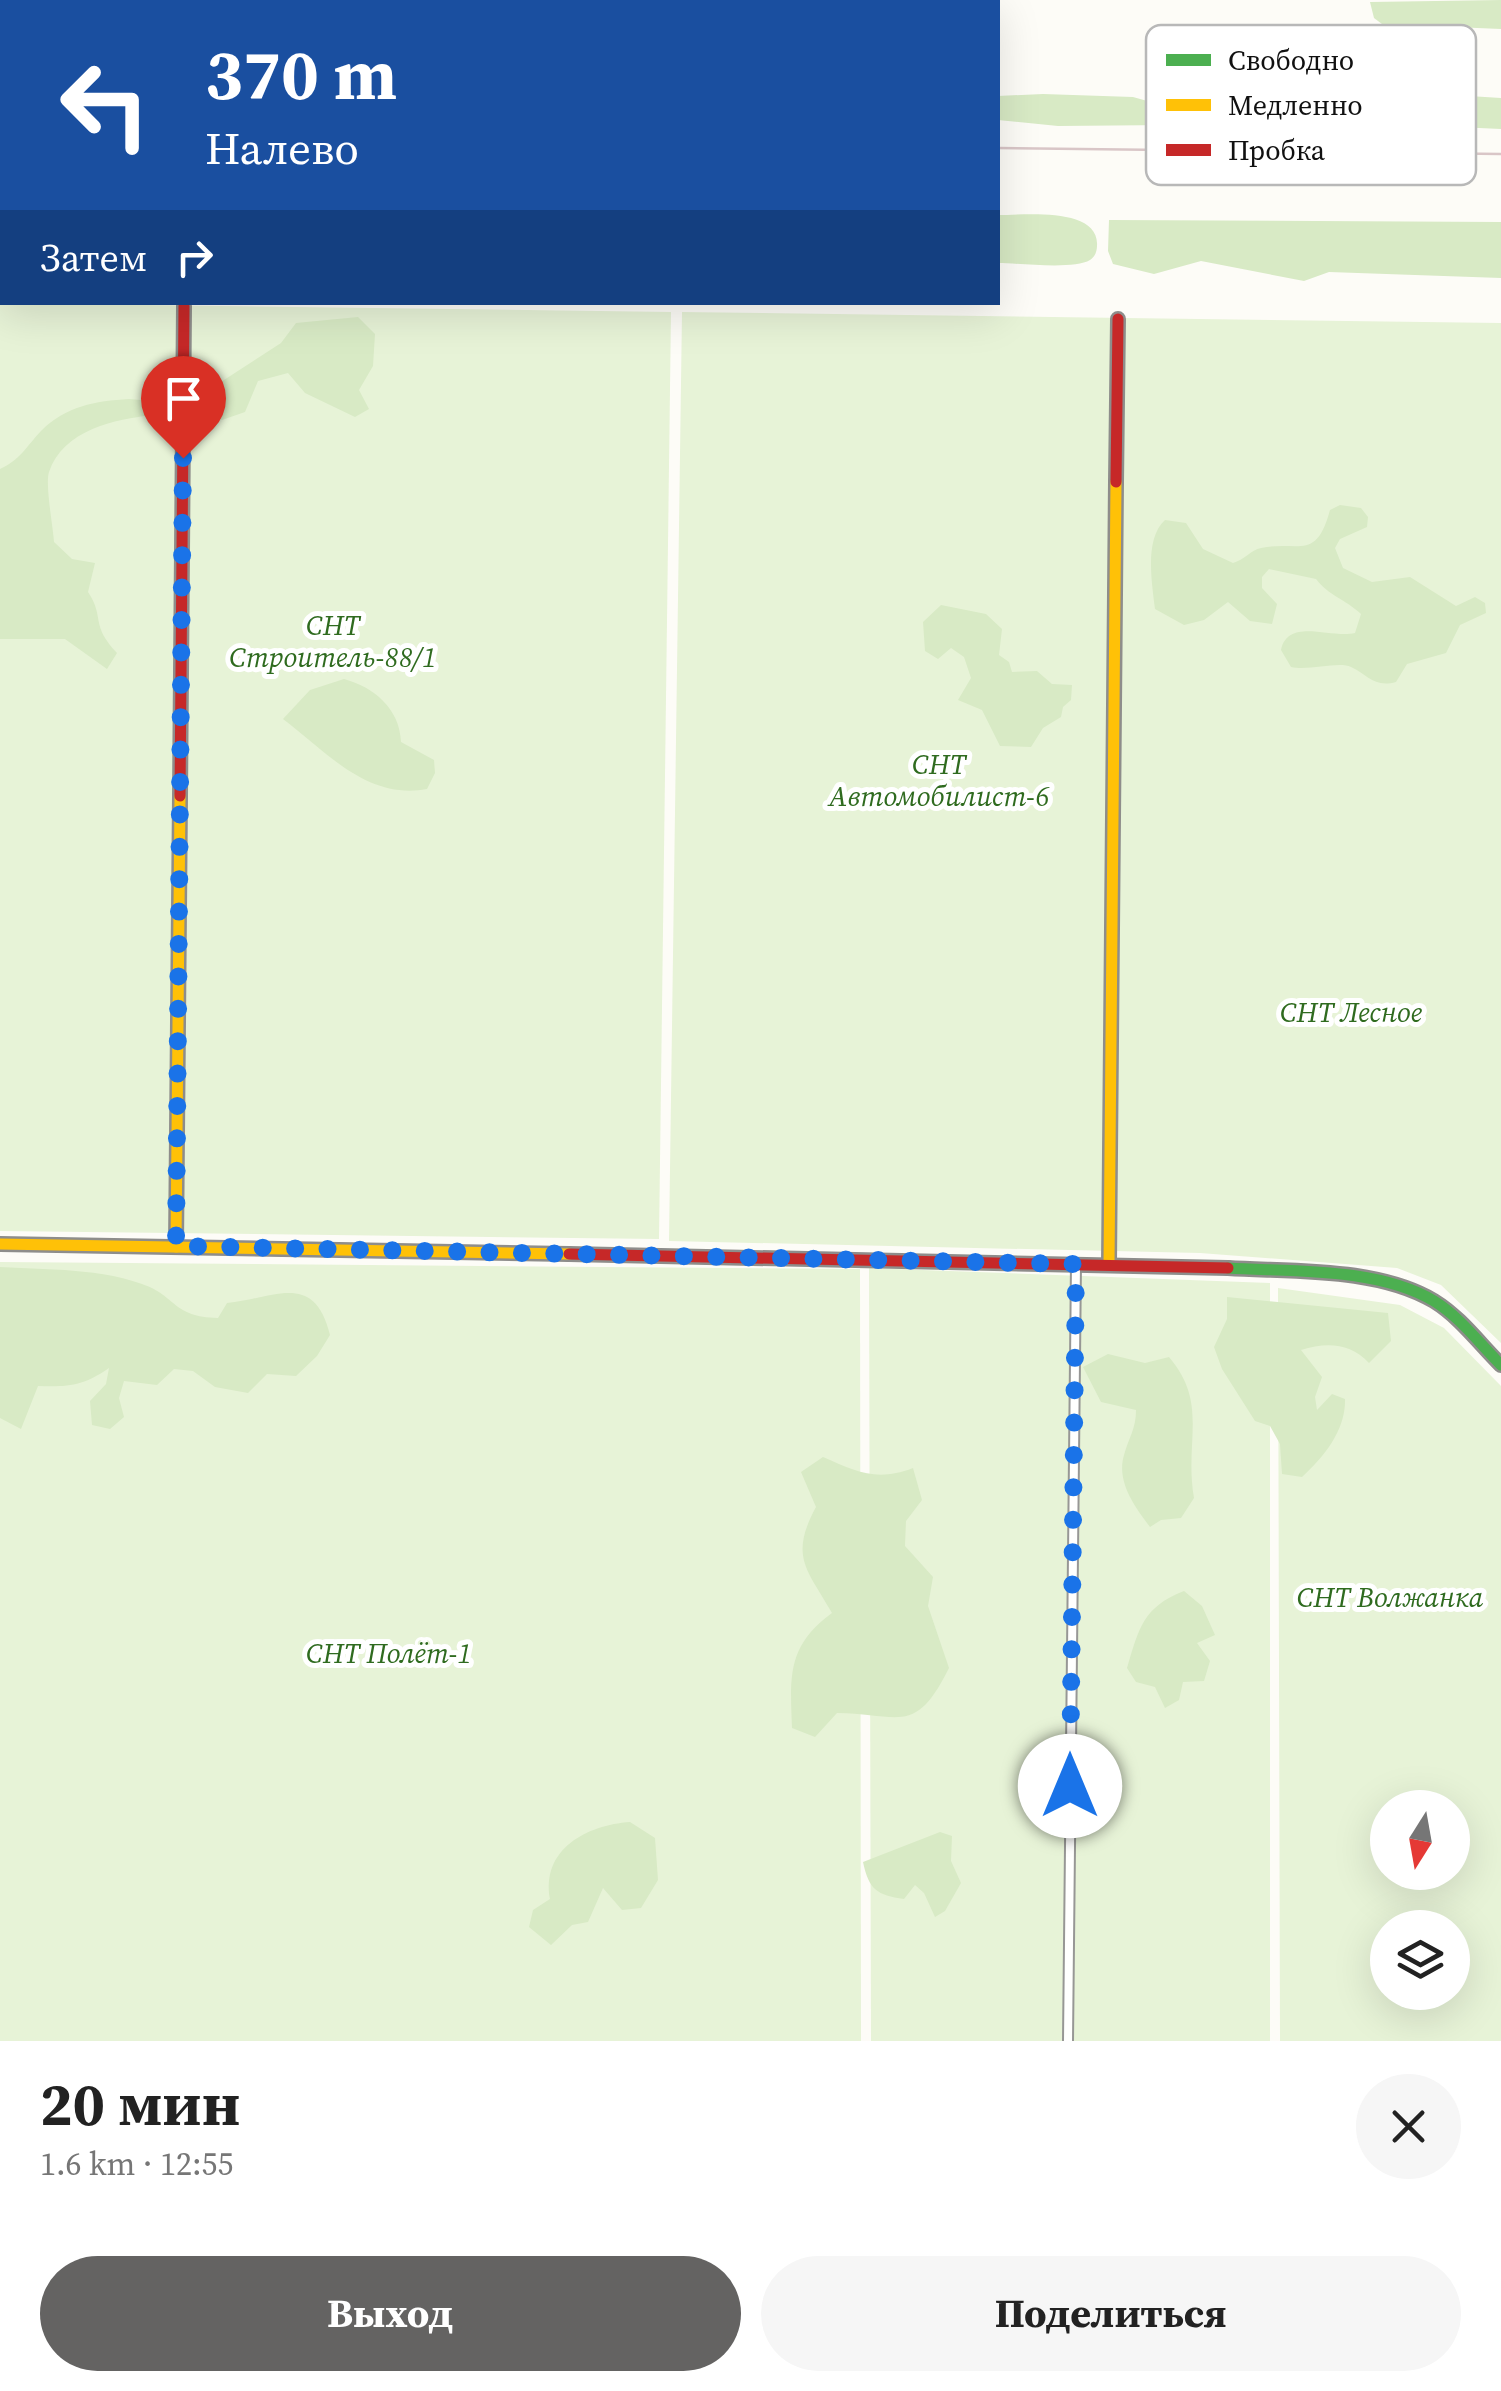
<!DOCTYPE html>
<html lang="ru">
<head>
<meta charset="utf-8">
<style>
	:root { --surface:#fff; --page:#f6f6f6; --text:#222; --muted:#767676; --accent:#646362 }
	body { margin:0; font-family:"Source Serif 4",serif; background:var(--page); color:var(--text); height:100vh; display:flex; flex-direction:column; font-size:38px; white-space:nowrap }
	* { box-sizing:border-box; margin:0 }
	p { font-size:32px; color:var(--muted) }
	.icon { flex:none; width:55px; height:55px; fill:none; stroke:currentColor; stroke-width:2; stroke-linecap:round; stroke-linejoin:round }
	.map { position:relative; height:2041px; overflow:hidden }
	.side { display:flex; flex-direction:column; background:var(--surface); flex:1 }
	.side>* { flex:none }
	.hud { position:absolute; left:0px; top:0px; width:1000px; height:305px; box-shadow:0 10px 40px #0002; background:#1a4fa0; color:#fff; overflow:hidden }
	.needle { width:65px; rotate:191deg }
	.buttons { position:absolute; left:1370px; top:1790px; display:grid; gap:20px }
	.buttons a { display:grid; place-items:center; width:100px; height:100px; border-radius:50%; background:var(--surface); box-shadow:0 10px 40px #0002; font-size:50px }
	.pin { position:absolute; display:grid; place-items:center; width:85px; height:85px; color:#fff; margin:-102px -42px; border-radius:50% 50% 50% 0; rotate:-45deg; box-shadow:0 0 10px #0007 }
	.pin .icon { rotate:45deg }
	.me { position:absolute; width:110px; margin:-55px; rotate:0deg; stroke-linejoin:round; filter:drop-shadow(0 0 8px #0008) }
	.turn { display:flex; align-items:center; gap:35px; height:210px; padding:0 40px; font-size:45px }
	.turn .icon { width:130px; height:130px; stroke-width:2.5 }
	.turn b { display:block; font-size:70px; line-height:85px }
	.then { display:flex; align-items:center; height:95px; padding:0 40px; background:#0003; gap:20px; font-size:38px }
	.round { display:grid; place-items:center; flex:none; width:105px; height:105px; border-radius:52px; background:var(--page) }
	.headline { display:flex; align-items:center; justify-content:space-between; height:170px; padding:0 40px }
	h1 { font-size:60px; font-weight:700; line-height:75px }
	.primary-button { display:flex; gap:20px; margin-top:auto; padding:20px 40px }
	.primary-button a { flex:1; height:115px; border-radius:60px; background:var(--accent); color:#fff; font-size:40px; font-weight:700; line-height:115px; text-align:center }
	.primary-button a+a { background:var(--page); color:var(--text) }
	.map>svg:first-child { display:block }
	.green { fill:#e7f3d7; fill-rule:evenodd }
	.forest { fill:#d8eac5 }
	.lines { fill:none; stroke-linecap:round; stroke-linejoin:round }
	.street-casing { stroke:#979795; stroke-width:12 }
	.fast-casing { stroke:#8e8d8b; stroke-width:16 }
	.slow-casing { stroke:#8e8d8b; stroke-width:16 }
	.jam-casing { stroke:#8e8d8b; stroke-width:16 }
	.street { stroke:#fffffe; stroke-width:8 }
	.fast { stroke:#4caf50; stroke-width:11 }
	.slow { stroke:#ffc107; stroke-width:11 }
	.jam { stroke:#c62828; stroke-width:11 }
	.rail { stroke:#d9c6c7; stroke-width:2.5 }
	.route { stroke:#1a73e8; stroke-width:18; stroke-dasharray:0 32.4 }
	.labels { text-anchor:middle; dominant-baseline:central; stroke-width:10; stroke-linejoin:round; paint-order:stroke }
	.park-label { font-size:28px; font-style:italic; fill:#2f6b1f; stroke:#fff }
	.key { fill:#fff; stroke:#b8b8b8; stroke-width:2.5 }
	.key-label { font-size:28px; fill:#111 }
</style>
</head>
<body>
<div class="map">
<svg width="1501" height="2041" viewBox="0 0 1501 2041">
	<rect width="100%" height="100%" fill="#fdfcf7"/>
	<!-- green -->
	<g class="green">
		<polygon points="0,303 671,312 659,1239 0,1231"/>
		<polygon points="682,312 1501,323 1501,1343 1441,1285 1397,1268 1200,1253 669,1241"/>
		<polygon points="0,1262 860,1269 861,2041 0,2041"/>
		<polygon points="869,1268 1270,1283 1270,2041 871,2041"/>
		<path d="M 1278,1288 L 1400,1305 L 1444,1328 L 1501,1386 L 1501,2041 L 1280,2041 ZM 1388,1808 L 1452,1808 L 1452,1872 L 1388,1872 ZM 1388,1928 L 1452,1928 L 1452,1992 L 1388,1992 Z"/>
	</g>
	<!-- forest -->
	<g class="forest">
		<polygon points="1501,0 1501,29 1382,24 1374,18 1370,2"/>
		<polygon points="1276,84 1501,98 1501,129 1235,117 1220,108 1221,97 1230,89"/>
		<polygon points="1043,94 1133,97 1183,111 1170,125 1058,126 998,120 998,96"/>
		<path d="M 998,215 C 1023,215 1100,206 1097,246 C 1097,251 1095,257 1090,260 C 1074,270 1018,263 998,263 Z"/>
		<polygon points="1109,220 1501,222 1501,278 1329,272 1304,281 1201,261 1154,274 1113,264 1108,251"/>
		<polygon points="358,317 375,334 373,366 359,390 369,409 355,417 305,393 288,373 258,381 245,412 222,420 201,410 207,391 281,343 296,323"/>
		<path d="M 129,399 L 153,401 L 153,415 C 115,419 63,430 49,472 C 45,485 53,526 54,542 L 72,559 L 95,563 L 88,592 C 105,617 90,625 117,653 L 107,669 L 65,639 L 0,639 L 0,469 C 20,460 26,447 41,431 C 66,406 95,401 129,399 Z"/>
		<path d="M 1340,505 L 1361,508 L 1368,517 L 1367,527 L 1340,539 L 1335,548 L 1343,568 L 1372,582 L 1410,577 L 1456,606 L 1475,597 L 1485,603 L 1486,613 L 1460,625 L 1446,653 L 1407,664 L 1396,682 C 1374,688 1368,675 1351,667 C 1339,661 1309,671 1291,667 L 1281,650 C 1288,617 1331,639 1355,633 L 1361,614 C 1345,599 1329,596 1316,579 L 1269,569 L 1262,577 L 1262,588 L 1277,604 L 1272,624 L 1250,621 L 1228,602 L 1204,620 L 1184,625 L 1155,609 C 1152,583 1144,539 1165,520 L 1186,523 L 1203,549 L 1233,563 C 1244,560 1251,550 1261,548 C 1299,540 1316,562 1330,510 Z"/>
		<polygon points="941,605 986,614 1002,629 999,655 1009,662 1012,672 1037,671 1052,684 1072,685 1071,700 1063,707 1061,717 1043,728 1031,747 1000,746 982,710 958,700 971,678 964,657 951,648 938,659 925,651 923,622"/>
		<path d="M 344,679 C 374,687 400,709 401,742 L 434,760 L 435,773 L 427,789 C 367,800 328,753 283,719 L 310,690 Z"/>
		<path d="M 0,1267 C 46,1270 98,1268 142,1284 C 177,1296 172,1317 218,1318 L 227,1303 C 276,1298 314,1271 330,1335 L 317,1356 L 296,1376 L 267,1374 L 248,1393 L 215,1387 L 193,1371 L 174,1369 L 157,1385 L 124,1381 L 119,1398 L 124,1417 L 110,1429 L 92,1425 L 90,1401 L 106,1384 L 109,1368 C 83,1386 69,1387 38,1386 L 21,1429 L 0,1418 Z"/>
		<path d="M 1227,1297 L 1388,1313 L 1391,1341 L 1369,1363 C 1350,1343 1327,1342 1301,1350 L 1322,1377 L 1315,1397 L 1317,1410 L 1332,1394 L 1345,1399 C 1346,1430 1324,1457 1302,1477 L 1282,1474 L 1280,1444 L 1270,1426 L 1255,1421 L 1222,1369 L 1214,1347 L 1227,1319 Z"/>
		<path d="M 1108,1354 L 1145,1363 L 1169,1357 C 1209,1404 1184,1441 1194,1498 L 1181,1518 L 1161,1520 L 1150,1527 C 1135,1507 1116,1482 1124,1455 C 1129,1437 1136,1429 1136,1410 L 1101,1402 L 1083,1367 Z"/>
		<path d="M 823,1457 C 857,1472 877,1482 913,1468 L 922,1500 L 906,1521 L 905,1546 L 933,1577 L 928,1606 L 949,1668 C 915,1736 901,1714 837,1713 L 815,1737 L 792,1728 C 790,1676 787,1646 832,1613 C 807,1569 789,1557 816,1507 L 801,1472 Z"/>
		<path d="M 1184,1591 L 1202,1606 L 1215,1635 L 1197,1643 L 1210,1661 L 1204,1681 L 1183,1682 L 1179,1700 L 1165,1708 L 1155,1687 L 1136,1682 L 1127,1668 C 1139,1628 1143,1607 1184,1591 Z"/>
		<path d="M 630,1822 L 655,1838 L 658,1880 L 641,1908 L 622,1910 L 603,1888 L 588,1922 L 572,1925 L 551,1945 L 529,1927 L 533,1910 L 550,1899 C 541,1849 587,1825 630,1822 Z"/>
		<path d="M 940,1832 L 952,1836 L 951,1861 L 961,1883 L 945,1911 L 935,1917 L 924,1893 L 915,1885 L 904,1899 C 877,1895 869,1890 863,1862 Z"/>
	</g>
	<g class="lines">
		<!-- street casing -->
		<g class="street-casing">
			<polyline id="street" points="1068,2041 1076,1263"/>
		</g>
		<!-- fast casing -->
		<g class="fast-casing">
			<path id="fast" d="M 1228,1268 C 1292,1272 1377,1267 1434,1301 C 1460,1317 1479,1343 1501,1365"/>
		</g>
		<!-- slow casing -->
		<g class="slow-casing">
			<g id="slow">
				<polyline points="0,1244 569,1254"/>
				<polyline points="176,1247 180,796"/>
				<polyline points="1109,1264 1116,482"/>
			</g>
		</g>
		<!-- jam casing -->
		<g class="jam-casing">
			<g id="jam">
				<polyline points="1116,482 1118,319"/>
				<polyline points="180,796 184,306"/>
				<polyline points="569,1254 1228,1268"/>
			</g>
		</g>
		<!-- street -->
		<use href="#street" class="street"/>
		<!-- fast -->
		<use href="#fast" class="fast"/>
		<!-- slow -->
		<use href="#slow" class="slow"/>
		<!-- jam -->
		<use href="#jam" class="jam"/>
		<!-- rail -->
		<g class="rail">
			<polyline points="0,135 2,135"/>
			<polyline points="998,148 1501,154"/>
		</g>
	</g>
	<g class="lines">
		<!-- route -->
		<polyline class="route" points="183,458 176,1246 1076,1264 1070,1786"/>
	</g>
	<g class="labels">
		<!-- park labels -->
		<g class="park-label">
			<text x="333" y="625">СНТ<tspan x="333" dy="32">Строитель-88/1</tspan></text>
			<text x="939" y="764">СНТ<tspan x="939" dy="32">Автомобилист-6</tspan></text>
			<text x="1351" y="1012">СНТ Лесное</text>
			<text x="1390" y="1597">СНТ Волжанка</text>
			<text x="389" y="1653">СНТ Полёт-1</text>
		</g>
	</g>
	<!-- legend -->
	<rect x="1146" y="25" width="330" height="160" rx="15" class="key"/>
	<rect x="1166" y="54" width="45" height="12" fill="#4caf50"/>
	<rect x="1166" y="99" width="45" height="12" fill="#ffc107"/>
	<rect x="1166" y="144" width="45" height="12" fill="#c62828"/>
	<g class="key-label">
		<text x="1228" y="70">Свободно</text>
		<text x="1228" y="115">Медленно</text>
		<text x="1228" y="160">Пробка</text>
	</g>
</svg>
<div class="buttons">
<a><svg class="needle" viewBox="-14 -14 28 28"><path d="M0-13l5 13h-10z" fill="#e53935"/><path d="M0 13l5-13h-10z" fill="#767676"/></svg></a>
<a><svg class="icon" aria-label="layers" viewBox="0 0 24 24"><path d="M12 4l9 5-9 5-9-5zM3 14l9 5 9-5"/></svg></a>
</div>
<div class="pin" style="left:183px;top:458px;background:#d93025"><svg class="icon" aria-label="arrive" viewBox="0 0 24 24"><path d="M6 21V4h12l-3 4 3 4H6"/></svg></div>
<svg class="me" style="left:1070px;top:1786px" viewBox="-20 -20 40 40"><circle r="19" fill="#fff"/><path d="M0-13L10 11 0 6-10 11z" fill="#1a73e8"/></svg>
<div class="hud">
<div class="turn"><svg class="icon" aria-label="left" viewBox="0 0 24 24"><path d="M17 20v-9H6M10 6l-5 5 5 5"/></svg><div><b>370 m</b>Налево</div></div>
<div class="then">Затем<svg class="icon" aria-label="right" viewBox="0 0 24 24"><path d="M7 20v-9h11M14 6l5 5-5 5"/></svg></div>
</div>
</div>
<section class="side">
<div class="headline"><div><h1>20 мин</h1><p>1.6 km · 12:55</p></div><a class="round"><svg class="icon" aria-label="close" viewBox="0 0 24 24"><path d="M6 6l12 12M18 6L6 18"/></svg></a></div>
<div class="primary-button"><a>Выход</a><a>Поделиться</a></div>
</section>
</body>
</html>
